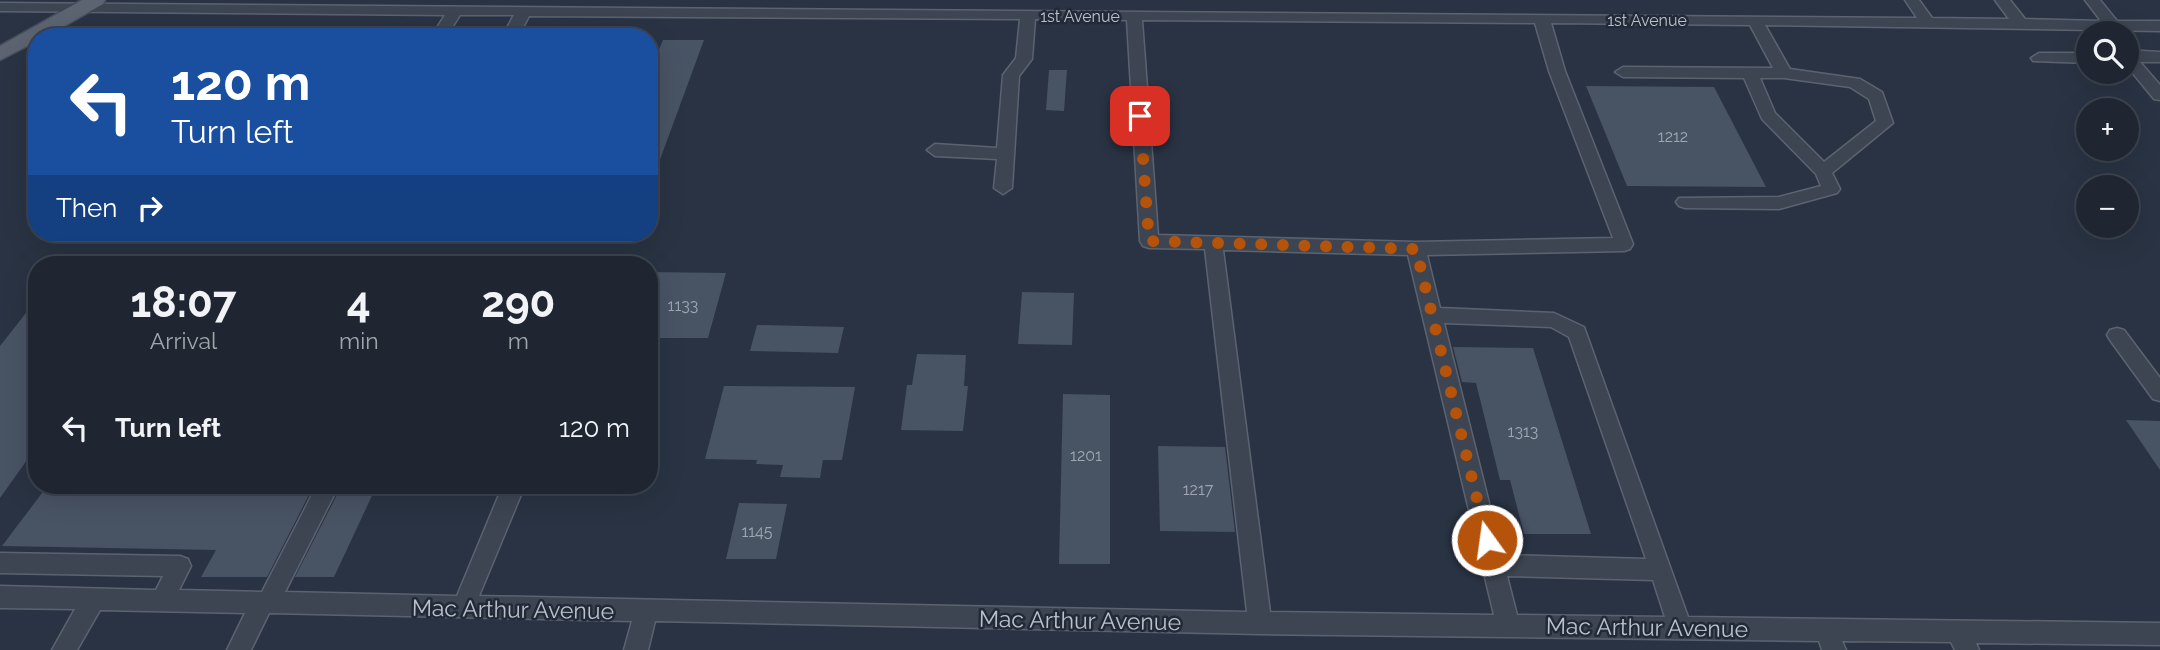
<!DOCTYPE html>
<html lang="en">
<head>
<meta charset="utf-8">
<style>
	:root { --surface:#1f2632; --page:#272e3a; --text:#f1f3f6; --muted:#a1a5ac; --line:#3c434d }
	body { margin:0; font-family:Raleway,sans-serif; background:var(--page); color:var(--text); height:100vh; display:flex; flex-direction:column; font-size:26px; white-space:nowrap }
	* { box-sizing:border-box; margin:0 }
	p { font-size:23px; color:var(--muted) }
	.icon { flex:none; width:38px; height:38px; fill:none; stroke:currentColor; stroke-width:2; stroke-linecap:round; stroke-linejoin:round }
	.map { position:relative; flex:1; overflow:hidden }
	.details { position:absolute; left:28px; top:256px; width:630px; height:238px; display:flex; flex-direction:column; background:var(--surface); border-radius:28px; box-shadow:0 7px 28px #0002,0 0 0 2px var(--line) }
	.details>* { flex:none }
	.guide { position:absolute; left:28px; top:28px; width:630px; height:214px; border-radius:28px; box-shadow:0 7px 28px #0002,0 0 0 2px var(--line); background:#1a4fa0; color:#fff; overflow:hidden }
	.buttons { position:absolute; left:2076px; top:21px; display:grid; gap:14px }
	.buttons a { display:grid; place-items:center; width:63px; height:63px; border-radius:50%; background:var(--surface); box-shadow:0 7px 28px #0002,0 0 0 2px var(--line); font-size:35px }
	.pin { position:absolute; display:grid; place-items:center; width:60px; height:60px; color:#fff; margin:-30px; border-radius:14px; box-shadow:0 4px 10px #0006 }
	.me { position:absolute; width:77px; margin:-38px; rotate:346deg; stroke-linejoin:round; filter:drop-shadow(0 0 5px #0008) }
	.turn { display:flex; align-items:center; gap:24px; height:147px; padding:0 28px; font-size:32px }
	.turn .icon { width:91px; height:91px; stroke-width:2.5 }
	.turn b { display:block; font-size:49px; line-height:60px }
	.then { display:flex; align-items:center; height:66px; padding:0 28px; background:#0003; gap:14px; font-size:26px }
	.eta { display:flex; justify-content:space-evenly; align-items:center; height:119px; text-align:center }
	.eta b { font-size:42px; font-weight:700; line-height:49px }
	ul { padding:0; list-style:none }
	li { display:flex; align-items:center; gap:21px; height:105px; padding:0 28px }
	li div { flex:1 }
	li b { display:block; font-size:26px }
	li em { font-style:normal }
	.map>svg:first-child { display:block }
	.building { fill:#485364 }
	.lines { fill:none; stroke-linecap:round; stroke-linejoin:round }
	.minor-casing { stroke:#5c6370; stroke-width:3 }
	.major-casing { stroke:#474e5c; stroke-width:3 }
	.minor { fill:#3d4553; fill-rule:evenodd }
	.major { fill:#5c6472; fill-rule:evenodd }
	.route { stroke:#b45309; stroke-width:12; stroke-dasharray:0 21.6 }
	.labels { text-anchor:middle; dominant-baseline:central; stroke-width:5; stroke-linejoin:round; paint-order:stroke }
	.far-street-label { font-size:16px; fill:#bbc1cc; stroke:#222a38 }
	.number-label { font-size:16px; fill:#9ea6b2 }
	.near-street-label { font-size:23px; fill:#bbc1cc; stroke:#222a38 }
</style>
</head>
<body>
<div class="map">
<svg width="2160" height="650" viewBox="0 0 2160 650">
	<rect width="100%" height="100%" fill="#293343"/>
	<!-- building -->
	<g class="building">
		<polygon points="663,40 704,40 651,184 649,73"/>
		<polygon points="1049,70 1067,70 1064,111 1046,110"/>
		<polygon points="1586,86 1714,87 1766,187 1627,186"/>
		<polygon points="649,272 726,273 708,338 649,338"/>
		<polygon points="1022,292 1074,293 1072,345 1018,344"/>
		<polygon points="37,299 37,446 0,498 0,346"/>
		<polygon points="757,325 844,327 838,353 750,351"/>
		<polygon points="1453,347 1533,348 1591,534 1524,534 1510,480 1500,480 1476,383 1462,382"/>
		<polygon points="917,354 966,355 964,386 968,386 963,431 901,430 907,385 912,385"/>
		<polygon points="724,386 855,387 842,460 823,460 820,478 780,477 783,465 756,464 757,460 705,459"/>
		<polygon points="1063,394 1110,395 1110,564 1059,564"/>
		<polygon points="2126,420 2160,421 2160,470"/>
		<polygon points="1158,446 1225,447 1235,532 1160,531"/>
		<polygon points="48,485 314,485 267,577 201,577 216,550 2,546"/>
		<polygon points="342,485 377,485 334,577 295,577"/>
		<polygon points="739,503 787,504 776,559 726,559"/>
	</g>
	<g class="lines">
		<!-- minor casing -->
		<g class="minor-casing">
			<g id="minor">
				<path d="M 1905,0 L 1919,0 L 1932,18 L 2009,19 L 1995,0 L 2010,0 L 2025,19 L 2101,21 L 2085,0 L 2100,0 L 2117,21 L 2160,21 L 2160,31 L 1765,25 L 1790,69 L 1860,79 L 1882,92 L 1893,123 L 1832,173 L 1840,189 L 1837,193 L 1779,209 L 1685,208 L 1679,206 L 1676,202 L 1679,198 L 1779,197 L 1821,186 L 1816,174 L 1762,119 L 1744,78 L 1623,77 L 1615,72 L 1623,67 L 1773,68 L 1750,25 L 1551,23 L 1565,71 L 1633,244 L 1630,249 L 1624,251 L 1427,255 L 1440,308 L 1554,313 L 1584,327 L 1688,617 L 2160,623 L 2160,645 L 1976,643 L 1979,650 L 1955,650 L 1951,642 L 1842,641 L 1846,650 L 1822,650 L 1819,641 L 1260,634 L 655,621 L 648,650 L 624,650 L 632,621 L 269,613 L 251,650 L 227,650 L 245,613 L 100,610 L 77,650 L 52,650 L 75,609 L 0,608 L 0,586 L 156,590 L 163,576 L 0,573 L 0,553 L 180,556 L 188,559 L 191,566 L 179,590 L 262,592 L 317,485 L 339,485 L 285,592 L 457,596 L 503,485 L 525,485 L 479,596 L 1247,612 L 1205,249 L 1149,248 L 1143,246 L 1140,241 L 1127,20 L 1035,19 L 1032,59 L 1019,76 L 1012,188 L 1003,194 L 994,188 L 997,159 L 935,156 L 927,150 L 935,144 L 997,148 L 1003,75 L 1016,58 L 1020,19 L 529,16 L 518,37 L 502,37 L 514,15 L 460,15 L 446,37 L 431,37 L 445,15 L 0,11 L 0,3 L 1917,18 ZM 1142,20 L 1535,23 L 1549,71 L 1613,238 L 1416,242 L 1158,235 ZM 1760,78 L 1784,78 L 1850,87 L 1869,99 L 1876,121 L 1824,162 L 1775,113 ZM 1223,250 L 1408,255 L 1494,615 L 1270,612 ZM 1444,323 L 1551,327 L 1569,337 L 1646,559 L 1502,555 ZM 1507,576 L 1653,580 L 1665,617 L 1517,615 Z"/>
				<polygon points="2126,50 2160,52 2160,62 2140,62 2160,85 2160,100 2154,99 2126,65"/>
				<polygon points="2039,53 2088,53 2088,63 2033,61 2031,58"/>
				<polygon points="2117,328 2124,330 2160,378 2160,401 2153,399 2110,340 2107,335 2110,330"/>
			</g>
		</g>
		<!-- major casing -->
		<g class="major-casing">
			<polygon id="major" points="82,0 105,0 103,4 45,37 37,37 37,41 0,60 0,46"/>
		</g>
		<!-- minor -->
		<use href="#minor" class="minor"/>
		<!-- major -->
		<use href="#major" class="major"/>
	</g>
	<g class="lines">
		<!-- route -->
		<polyline class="route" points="1140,116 1149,241 1416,249 1487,540"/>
	</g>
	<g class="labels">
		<!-- far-street labels -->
		<g class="far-street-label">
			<text x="1080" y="16">1st Avenue</text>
			<text x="1647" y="20">1st Avenue</text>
		</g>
		<!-- number labels -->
		<g class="number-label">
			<text x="1673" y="136">1212</text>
			<text x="683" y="305">1133</text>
			<text x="1523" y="431">1313</text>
			<text x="1086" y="455">1201</text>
			<text x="1198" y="489">1217</text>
			<text x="757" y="531">1145</text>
		</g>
		<!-- near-street labels -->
		<g class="near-street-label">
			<text transform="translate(513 609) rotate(1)">Mac Arthur Avenue</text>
			<text transform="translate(1080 620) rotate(1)">Mac Arthur Avenue</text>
			<text transform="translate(1647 627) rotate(1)">Mac Arthur Avenue</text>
		</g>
	</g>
</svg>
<div class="buttons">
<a><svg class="icon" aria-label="search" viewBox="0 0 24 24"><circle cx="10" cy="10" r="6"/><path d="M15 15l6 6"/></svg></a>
<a>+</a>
<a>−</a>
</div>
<div class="pin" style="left:1140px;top:116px;background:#d93025"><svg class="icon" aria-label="arrive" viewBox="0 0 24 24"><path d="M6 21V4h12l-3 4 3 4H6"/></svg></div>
<svg class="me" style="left:1487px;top:540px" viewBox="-20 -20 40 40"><circle r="17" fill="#b45309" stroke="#fff" stroke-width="3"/><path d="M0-11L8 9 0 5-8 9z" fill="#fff"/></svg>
<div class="guide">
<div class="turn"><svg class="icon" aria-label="left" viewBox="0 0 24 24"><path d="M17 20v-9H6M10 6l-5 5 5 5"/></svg><div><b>120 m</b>Turn left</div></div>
<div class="then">Then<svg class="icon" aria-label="right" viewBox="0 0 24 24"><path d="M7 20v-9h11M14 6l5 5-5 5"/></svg></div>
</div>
<section class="details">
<div class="eta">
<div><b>18:07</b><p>Arrival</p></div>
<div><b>4</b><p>min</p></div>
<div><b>290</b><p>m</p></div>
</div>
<ul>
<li><svg class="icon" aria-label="left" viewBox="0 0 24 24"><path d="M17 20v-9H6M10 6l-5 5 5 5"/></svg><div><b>Turn left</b></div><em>120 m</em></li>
</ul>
</section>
</div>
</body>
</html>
